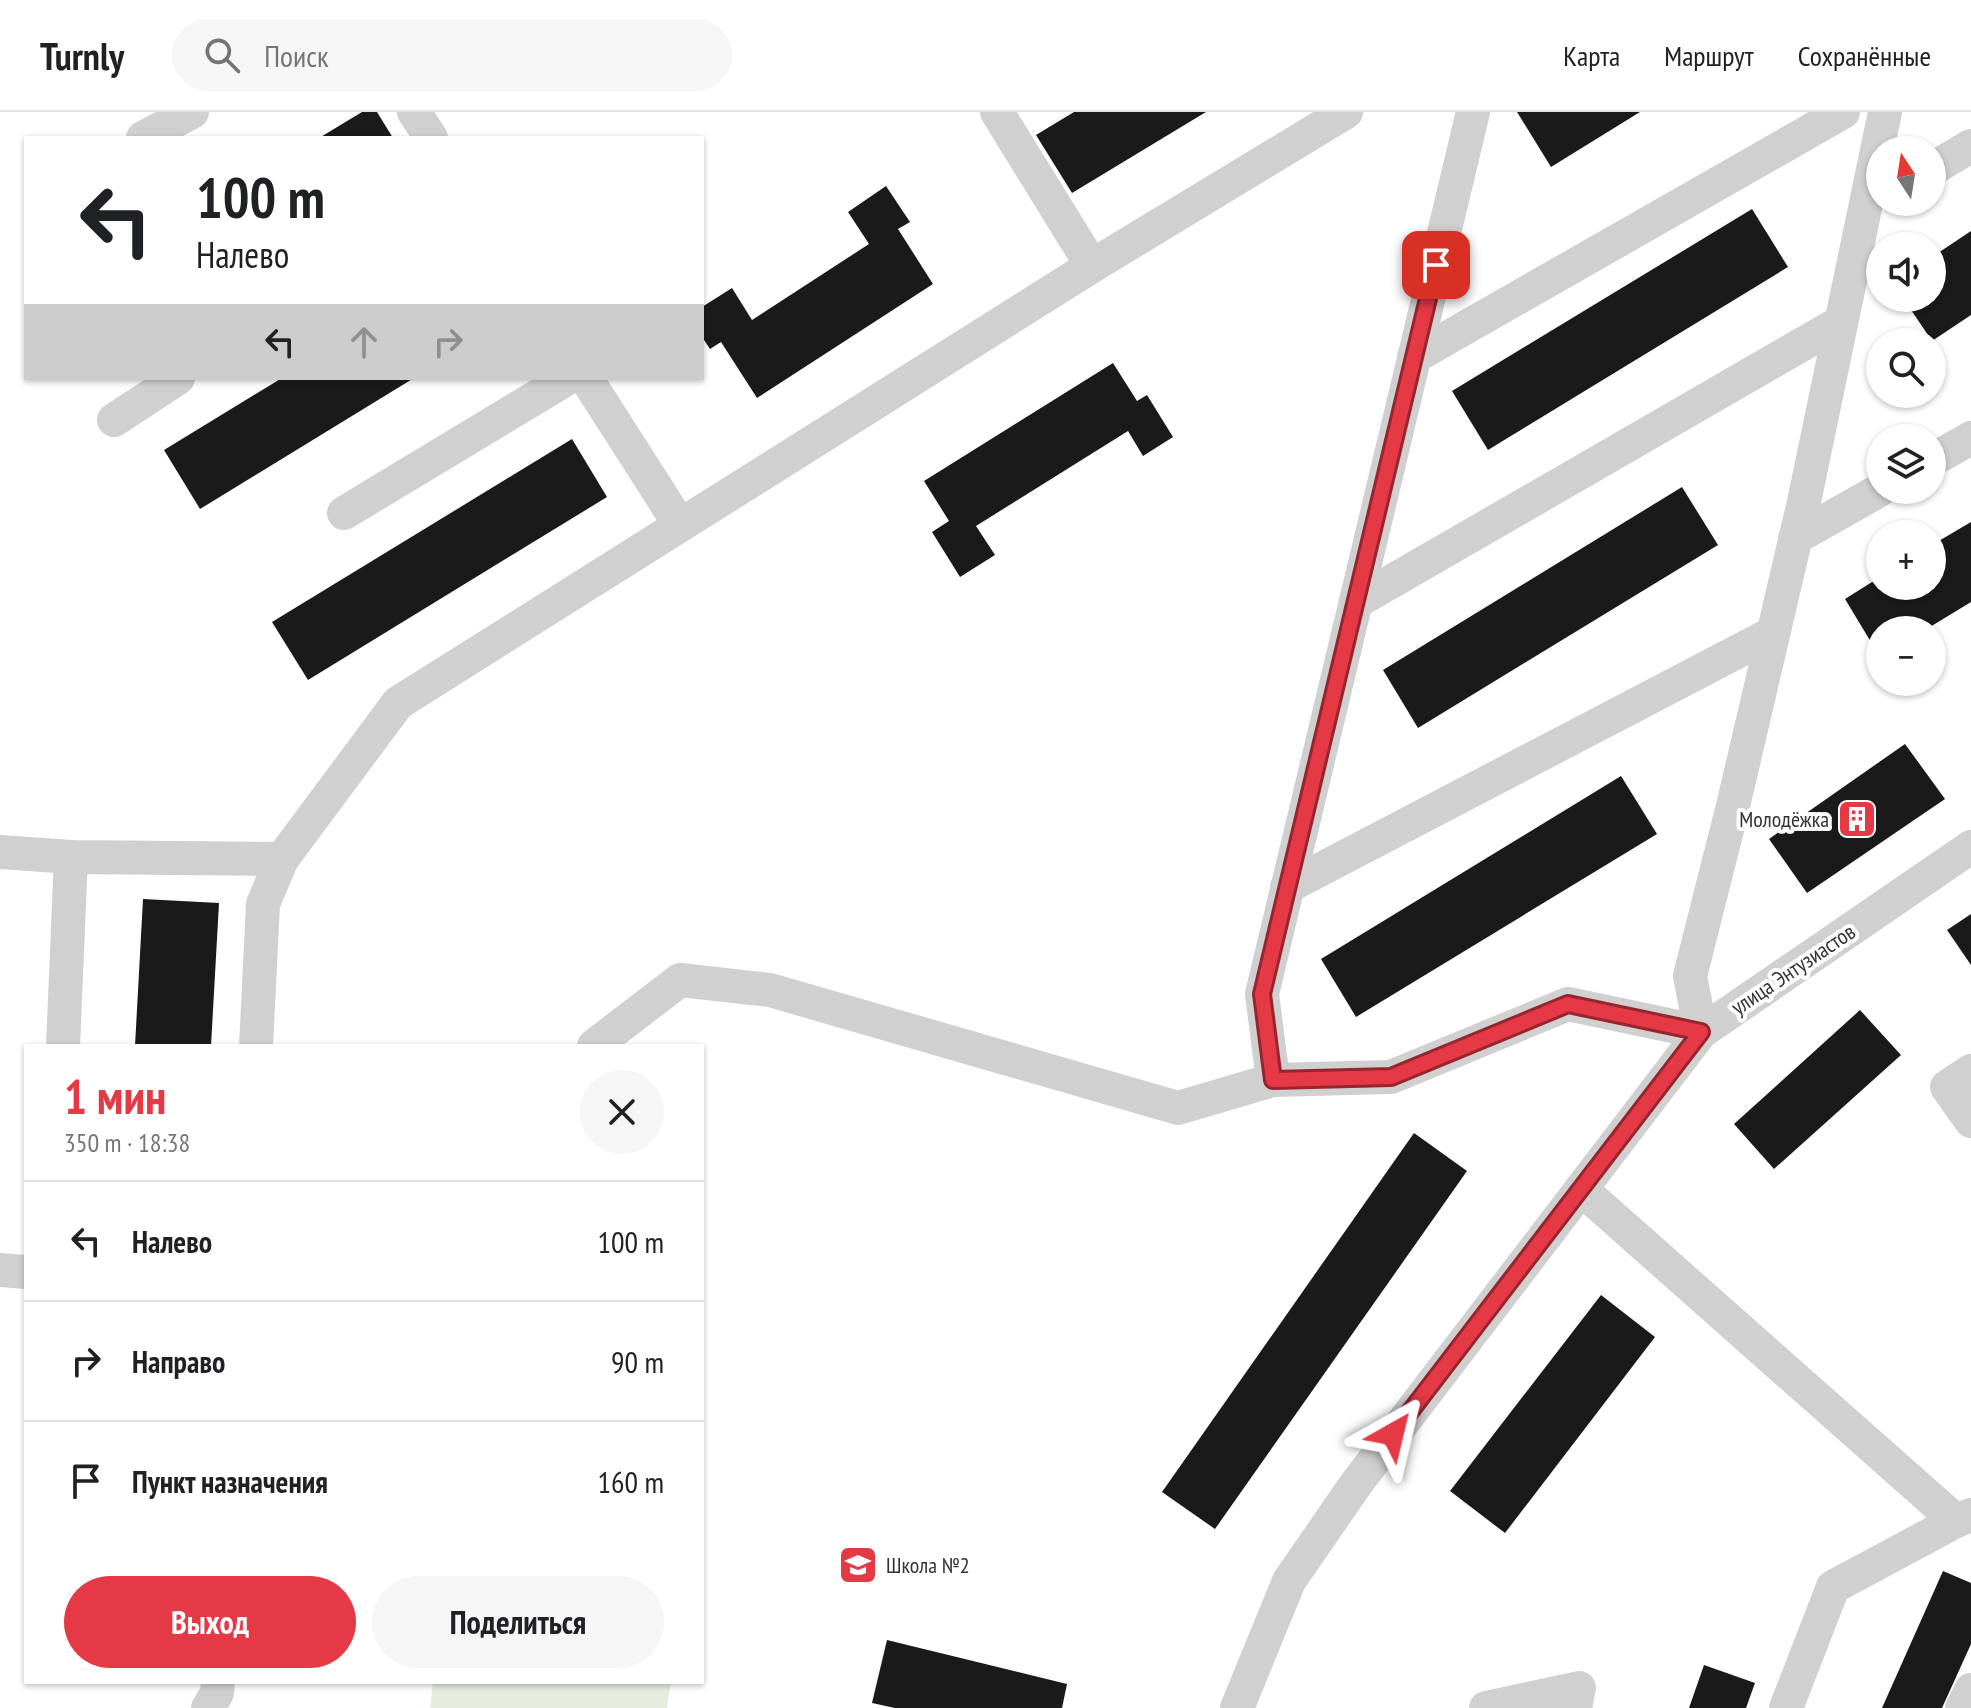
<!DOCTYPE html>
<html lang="ru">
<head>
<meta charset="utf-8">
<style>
	:root { --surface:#fff; --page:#f6f6f6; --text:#202124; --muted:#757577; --line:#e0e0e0; --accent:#e63946 }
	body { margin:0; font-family:"PT Sans Narrow",sans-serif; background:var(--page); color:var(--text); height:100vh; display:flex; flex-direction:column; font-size:30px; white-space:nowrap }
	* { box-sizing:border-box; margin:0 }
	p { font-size:26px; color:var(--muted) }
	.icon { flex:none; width:44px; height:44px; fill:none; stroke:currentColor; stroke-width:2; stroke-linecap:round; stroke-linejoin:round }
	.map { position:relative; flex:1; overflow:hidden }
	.details { position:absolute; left:24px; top:932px; width:680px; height:640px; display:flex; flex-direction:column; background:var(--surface); border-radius:0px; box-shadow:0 2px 6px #0004 }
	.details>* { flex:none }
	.top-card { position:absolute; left:24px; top:24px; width:680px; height:244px; border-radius:0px; box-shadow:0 2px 6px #0004; background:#fff; color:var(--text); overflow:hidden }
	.needle { width:52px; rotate:348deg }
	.buttons { position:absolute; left:1866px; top:24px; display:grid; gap:16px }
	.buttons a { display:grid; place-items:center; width:80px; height:80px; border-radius:50%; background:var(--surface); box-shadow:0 2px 6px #0004; font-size:40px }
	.pin { position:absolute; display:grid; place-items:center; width:68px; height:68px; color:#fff; margin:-34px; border-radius:16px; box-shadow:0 4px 12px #0006 }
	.me { position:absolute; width:88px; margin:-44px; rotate:37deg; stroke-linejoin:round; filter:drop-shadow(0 0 6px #0008) }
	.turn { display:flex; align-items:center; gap:28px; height:168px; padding:0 40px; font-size:36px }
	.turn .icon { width:104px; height:104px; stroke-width:2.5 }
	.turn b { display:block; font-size:56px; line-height:68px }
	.lanes { display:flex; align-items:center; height:76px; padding:0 40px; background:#0003; justify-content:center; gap:40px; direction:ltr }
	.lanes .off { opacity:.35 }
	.round { display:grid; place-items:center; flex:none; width:84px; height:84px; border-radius:42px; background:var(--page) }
	.headline { display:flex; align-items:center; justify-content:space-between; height:136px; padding:0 40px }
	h1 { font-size:48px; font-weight:700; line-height:60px; color:var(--accent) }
	.action { display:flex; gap:16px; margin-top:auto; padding:16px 40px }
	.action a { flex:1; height:92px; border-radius:48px; background:var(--accent); color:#fff; font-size:32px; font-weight:700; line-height:92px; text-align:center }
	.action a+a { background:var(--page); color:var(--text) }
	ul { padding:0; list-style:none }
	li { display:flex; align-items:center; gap:24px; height:120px; padding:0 40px; border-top:2px solid var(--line) }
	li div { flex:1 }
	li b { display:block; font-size:30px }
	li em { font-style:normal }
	header { display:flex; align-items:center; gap:48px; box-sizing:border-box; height:112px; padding:0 40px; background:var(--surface); border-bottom:2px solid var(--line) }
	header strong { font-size:38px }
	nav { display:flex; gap:44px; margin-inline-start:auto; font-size:28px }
	.search { width:560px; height:72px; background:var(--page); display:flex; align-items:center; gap:20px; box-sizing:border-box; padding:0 28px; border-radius:44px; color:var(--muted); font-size:30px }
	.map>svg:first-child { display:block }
	.green { fill:#e6ecdf }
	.building { fill:#1a1a1a }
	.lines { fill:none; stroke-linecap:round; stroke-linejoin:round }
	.minor { stroke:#d0d0d0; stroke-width:34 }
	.route-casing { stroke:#96252e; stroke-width:20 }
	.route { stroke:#e63946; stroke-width:14 }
	.labels { text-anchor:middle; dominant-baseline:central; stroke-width:8; stroke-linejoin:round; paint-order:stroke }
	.poi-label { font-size:22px; fill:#333; stroke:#fff; text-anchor:end }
	.street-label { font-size:22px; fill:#333; stroke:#fff }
</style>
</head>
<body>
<header>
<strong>Turnly</strong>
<div class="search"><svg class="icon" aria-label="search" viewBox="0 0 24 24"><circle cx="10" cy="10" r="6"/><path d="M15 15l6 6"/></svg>Поиск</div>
<nav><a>Карта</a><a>Маршрут</a><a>Сохранённые</a></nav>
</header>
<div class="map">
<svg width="1971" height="1596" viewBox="0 0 1971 1596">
	<rect width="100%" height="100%" fill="#fff"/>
	<!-- green -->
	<polygon class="green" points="433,1570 671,1570 667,1596 430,1596"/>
	<!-- building -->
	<g class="building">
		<polygon points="362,0 377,0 393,26 319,26"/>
		<polygon points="1074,0 1206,0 1072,81 1036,23"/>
		<polygon points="1517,0 1640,0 1551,55"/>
		<polygon points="886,74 910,110 898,117 933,172 757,286 721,230 710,237 702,225 702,195 732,176 752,208 869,132 848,100"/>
		<polygon points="1752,97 1788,155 1488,338 1452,279"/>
		<polygon points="1971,119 1971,203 1932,229 1903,186 1932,186 1932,145"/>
		<polygon points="1113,251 1137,289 1147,283 1173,325 1143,344 1128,319 976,414 995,443 960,465 932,420 949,409 924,369"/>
		<polygon points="282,266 414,266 200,397 164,338"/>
		<polygon points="572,327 607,385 308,568 272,510"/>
		<polygon points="1682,375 1718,433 1418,616 1383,558"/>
		<polygon points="1971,410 1971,490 1925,518 1880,518 1880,545 1845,487 1880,465 1880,474 1932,474 1932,433"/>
		<polygon points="1905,632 1945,687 1807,781 1769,727"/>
		<polygon points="1621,664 1657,722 1356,905 1321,847"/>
		<polygon points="143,787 219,791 211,934 135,934"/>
		<polygon points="1971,802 1971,853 1947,818"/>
		<polygon points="1860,898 1901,943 1774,1057 1734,1012"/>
		<polygon points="1414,1021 1467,1059 1215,1417 1162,1380"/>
		<polygon points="1601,1183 1655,1225 1505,1421 1450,1379"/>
		<polygon points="1943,1459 1971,1471 1971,1532 1942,1596 1882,1596"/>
		<polygon points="887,1528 1067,1572 1062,1596 895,1596 872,1591"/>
		<polygon points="1704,1553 1755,1571 1746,1596 1689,1596"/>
	</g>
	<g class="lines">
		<!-- minor -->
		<g class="minor">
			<polyline points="414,0 431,26"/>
			<polyline points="997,0 1092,154"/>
			<polyline points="143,26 192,0"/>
			<polyline points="1932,57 1971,34"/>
			<polyline points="1414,245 1843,0"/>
			<polyline points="586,266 680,413"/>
			<polyline points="114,308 178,266"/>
			<polyline points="1932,348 1971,326"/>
			<polyline points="344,401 568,266"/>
			<polyline points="1795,426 1880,378"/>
			<polyline points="1356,490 1841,210"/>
			<polyline points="0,740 71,745 282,747"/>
			<polyline points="1287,775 1773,521"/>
			<polyline points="63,934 71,745"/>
			<polyline points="256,934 263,792 282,747 398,591 1092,154 1346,0"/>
			<polyline points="594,934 680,868 770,878 1178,996 1273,968 1391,965 1568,892 1701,920 1690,864 1733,694 1804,390 1885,0"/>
			<polyline points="1971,959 1947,975 1971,1009"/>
			<polyline points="1273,968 1262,882 1473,0"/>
			<polyline points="1581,1077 1956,1409 1971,1403"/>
			<polyline points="0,1158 26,1160"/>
			<polyline points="208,1596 217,1581 218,1570"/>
			<polyline points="1237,1596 1289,1469 1356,1372 1701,920 1971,735"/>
			<polyline points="1486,1596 1579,1576 1575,1596"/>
			<polyline points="1786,1596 1833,1475 1956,1409"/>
			<polyline points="1962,1596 1971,1578"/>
		</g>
	</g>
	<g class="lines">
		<!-- route casing -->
		<g class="route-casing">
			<polyline id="route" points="1393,1322 1701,920 1568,892 1391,965 1273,968 1262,882 1436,153"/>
		</g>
		<!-- route -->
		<use href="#route" class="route"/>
	</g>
	<!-- icons -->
	<defs>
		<g id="building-square" transform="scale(2)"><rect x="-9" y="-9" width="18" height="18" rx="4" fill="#e63946" stroke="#fff"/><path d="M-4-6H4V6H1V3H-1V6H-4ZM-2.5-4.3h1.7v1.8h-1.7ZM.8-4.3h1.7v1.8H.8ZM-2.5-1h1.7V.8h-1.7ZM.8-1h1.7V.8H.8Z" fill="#fff"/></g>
		<g id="school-square" transform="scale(2)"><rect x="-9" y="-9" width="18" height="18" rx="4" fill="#e63946" stroke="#fff"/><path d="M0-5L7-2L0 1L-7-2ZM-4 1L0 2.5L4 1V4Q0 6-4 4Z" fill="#fff"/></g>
	</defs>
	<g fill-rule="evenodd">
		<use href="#building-square" x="1857" y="707"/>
		<use href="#school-square" x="858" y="1453"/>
	</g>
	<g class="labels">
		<!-- poi labels -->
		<g class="poi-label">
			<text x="1829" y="707">Молодёжка</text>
			<text x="886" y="1453" text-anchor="start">Школа №2</text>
		</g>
		<!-- street labels -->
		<g class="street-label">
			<text transform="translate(1793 857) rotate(-34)">улица Энтузиастов</text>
		</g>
	</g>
</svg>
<div class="buttons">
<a><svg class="needle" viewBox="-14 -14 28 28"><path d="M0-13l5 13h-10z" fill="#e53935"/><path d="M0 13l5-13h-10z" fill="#757577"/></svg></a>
<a><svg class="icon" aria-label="sound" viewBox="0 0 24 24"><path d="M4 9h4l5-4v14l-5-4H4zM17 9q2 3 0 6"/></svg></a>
<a><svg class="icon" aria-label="search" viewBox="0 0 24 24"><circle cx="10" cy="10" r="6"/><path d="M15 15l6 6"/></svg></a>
<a><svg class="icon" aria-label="layers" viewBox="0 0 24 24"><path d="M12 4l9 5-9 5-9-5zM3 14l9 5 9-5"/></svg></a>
<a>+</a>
<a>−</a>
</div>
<div class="pin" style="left:1436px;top:153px;background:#d93025"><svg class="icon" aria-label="arrive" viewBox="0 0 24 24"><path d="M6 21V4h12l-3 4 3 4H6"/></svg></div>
<svg class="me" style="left:1393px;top:1322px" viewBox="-20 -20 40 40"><path d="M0-17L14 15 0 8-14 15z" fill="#e63946" stroke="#fff" stroke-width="4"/></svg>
<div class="top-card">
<div class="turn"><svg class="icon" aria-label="left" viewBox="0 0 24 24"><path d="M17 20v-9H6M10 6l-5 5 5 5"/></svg><div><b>100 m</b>Налево</div></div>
<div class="lanes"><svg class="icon" aria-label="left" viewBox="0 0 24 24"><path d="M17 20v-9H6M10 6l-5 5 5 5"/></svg><svg class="icon off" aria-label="ahead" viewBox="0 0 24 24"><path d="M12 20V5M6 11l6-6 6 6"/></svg><svg class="icon off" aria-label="right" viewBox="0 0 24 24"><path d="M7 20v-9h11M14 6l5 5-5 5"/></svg></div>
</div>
<section class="details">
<div class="headline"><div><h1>1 мин</h1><p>350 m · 18:38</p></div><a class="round"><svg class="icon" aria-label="close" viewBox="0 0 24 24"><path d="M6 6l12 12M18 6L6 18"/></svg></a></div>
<ul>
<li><svg class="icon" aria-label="left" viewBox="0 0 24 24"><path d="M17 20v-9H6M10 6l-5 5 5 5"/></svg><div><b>Налево</b></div><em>100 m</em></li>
<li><svg class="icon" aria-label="right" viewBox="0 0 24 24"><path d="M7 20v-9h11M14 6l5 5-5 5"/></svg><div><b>Направо</b></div><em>90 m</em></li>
<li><svg class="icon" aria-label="arrive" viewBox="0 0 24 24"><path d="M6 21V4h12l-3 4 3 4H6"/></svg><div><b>Пункт назначения</b></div><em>160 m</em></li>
</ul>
<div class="action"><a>Выход</a><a>Поделиться</a></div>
</section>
</div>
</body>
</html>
